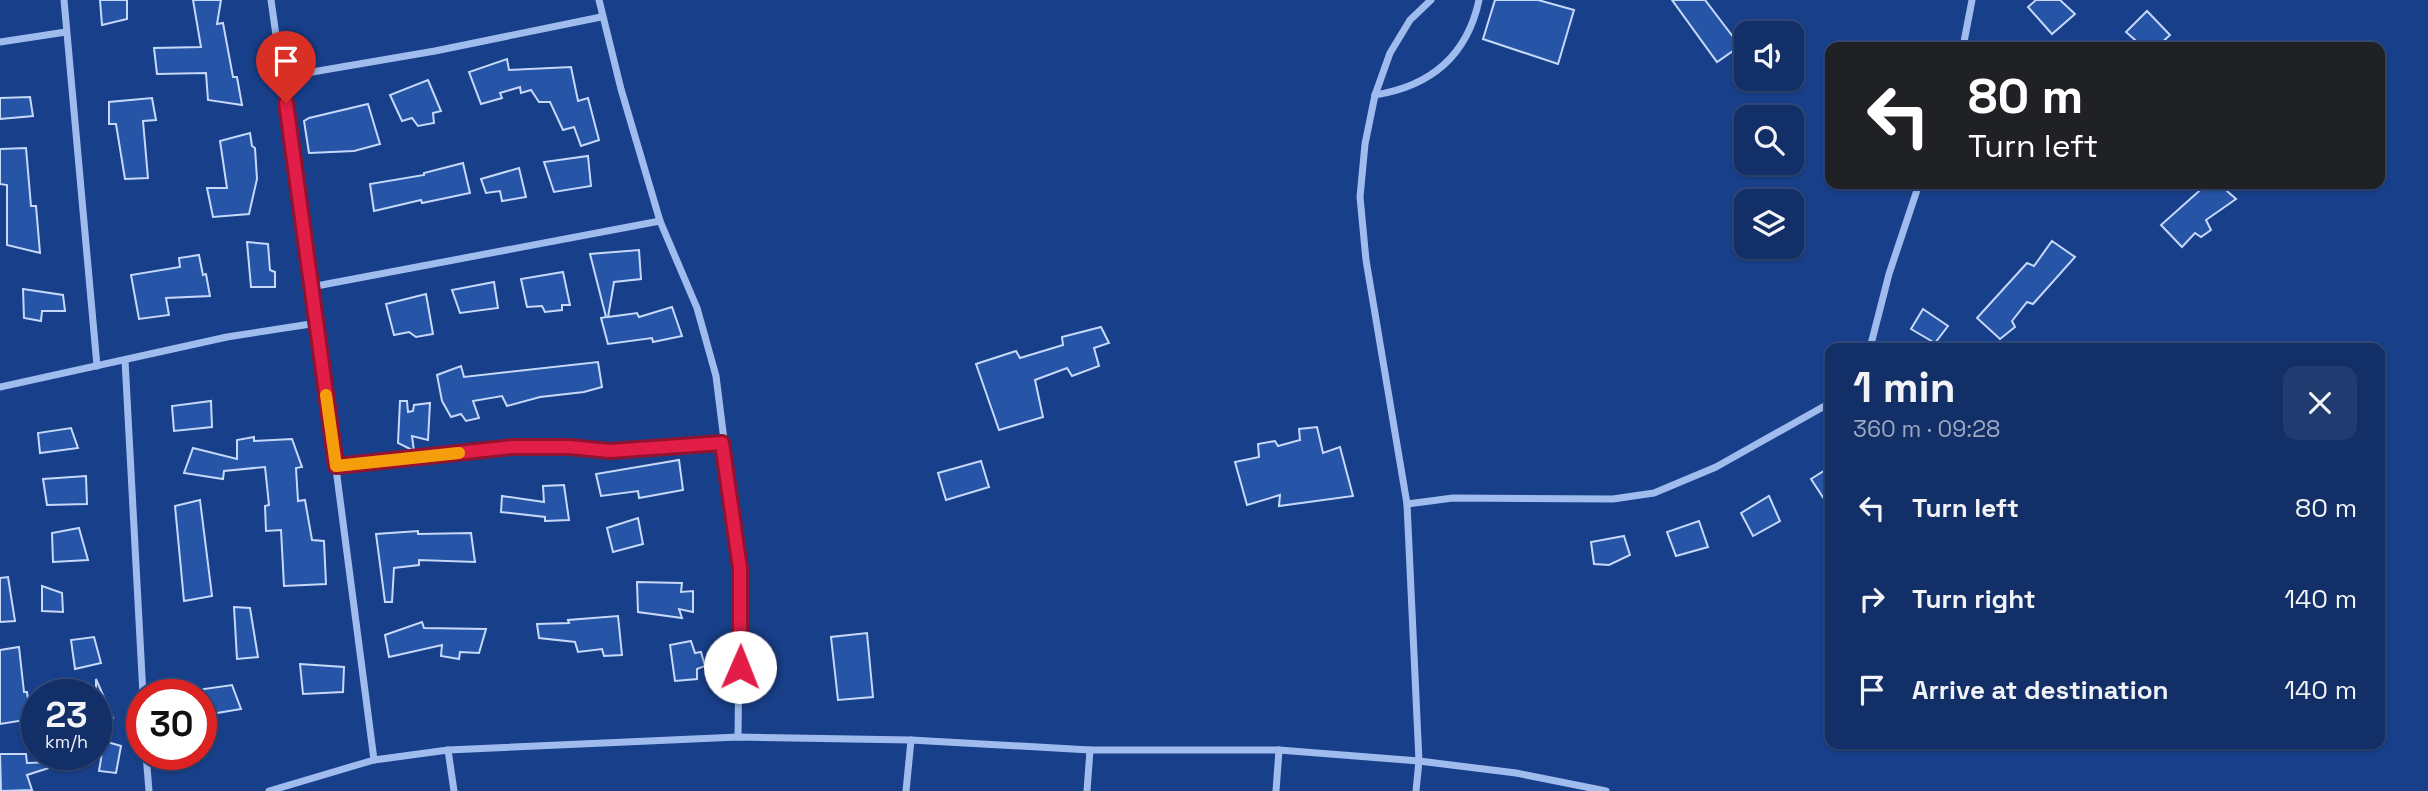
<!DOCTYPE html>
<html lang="en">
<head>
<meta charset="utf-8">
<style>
	:root { --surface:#122f67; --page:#1f3b70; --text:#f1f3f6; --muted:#9ca9c0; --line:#314a7b }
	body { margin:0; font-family:"Space Grotesk",sans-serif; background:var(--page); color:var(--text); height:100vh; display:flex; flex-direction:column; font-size:26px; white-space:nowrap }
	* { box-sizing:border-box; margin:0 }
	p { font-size:23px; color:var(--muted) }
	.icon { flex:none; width:38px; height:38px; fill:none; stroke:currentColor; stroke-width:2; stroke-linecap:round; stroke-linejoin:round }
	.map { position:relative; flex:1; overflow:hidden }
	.side { position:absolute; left:1825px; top:343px; width:560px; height:406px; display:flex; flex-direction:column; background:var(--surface); border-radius:14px; box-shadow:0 2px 5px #0004,0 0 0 2px var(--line) }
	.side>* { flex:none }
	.top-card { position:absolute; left:1825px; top:42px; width:560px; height:147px; border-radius:14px; box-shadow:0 2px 5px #0004,0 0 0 2px var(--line); background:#202124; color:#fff; overflow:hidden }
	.tools { position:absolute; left:1734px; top:21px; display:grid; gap:14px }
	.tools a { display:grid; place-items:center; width:70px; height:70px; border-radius:14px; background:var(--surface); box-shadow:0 2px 5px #0004,0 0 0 2px var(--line); font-size:35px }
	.speed { position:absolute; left:21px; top:679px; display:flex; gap:14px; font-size:35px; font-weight:700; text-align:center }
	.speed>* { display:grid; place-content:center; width:91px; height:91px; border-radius:50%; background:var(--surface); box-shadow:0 2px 5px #0004,0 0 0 2px var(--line); line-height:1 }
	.speed small { font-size:18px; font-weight:400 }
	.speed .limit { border:10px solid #d22; background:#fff; color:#111 }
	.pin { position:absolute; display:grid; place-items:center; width:60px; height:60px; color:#fff; margin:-72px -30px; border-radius:50% 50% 50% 0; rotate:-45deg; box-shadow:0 0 7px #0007 }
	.pin .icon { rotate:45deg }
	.me { position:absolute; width:77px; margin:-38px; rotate:1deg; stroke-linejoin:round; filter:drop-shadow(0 0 5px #0008) }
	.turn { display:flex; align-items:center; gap:24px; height:147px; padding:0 28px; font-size:32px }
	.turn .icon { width:91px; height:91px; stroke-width:2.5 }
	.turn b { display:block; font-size:49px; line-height:60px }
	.round { display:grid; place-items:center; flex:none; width:74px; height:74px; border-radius:14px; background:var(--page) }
	.summary { display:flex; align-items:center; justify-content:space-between; height:119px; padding:0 28px }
	h1 { font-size:42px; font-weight:700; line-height:52px }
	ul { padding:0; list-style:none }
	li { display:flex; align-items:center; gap:21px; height:91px; padding:0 28px }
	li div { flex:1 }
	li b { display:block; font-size:26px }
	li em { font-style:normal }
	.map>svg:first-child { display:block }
	.building { fill:#2654a7; stroke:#c6d9fa; stroke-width:2 }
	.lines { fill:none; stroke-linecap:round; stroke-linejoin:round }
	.street { stroke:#a0bcee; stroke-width:7 }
	.route-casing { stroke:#92132f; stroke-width:18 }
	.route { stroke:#e11d48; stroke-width:12 }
	.slow { stroke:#f59e0b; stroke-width:12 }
</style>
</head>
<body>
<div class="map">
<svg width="2428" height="791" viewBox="0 0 2428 791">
	<rect width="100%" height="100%" fill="#183f89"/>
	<!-- building -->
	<g class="building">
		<polygon points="100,0 127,0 127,19 102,25"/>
		<polygon points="193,0 221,0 217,24 223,23 233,77 237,77 242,105 208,100 206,73 157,74 154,48 201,47"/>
		<polygon points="1495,0 1538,0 1574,10 1558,64 1483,39"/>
		<polygon points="1672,0 1705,0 1740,46 1717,62"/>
		<polygon points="2036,0 2060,0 2075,14 2052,34 2028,7"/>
		<polygon points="2147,11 2170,35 2157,47 2143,47 2126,32"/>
		<polygon points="507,59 509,70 571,67 578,101 588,98 599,140 581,146 574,127 563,130 550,102 539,102 531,90 521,93 520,87 500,93 502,98 481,104 469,72"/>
		<polygon points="428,80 441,111 433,113 434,123 418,126 412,118 402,121 390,95"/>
		<polygon points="30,97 33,116 0,119 0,98"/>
		<polygon points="152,98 156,120 143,121 148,178 125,179 116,124 109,124 109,102"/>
		<polygon points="368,104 380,144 354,151 309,153 304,121 309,118"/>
		<polygon points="250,133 252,146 255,148 257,179 249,214 213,217 207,188 227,188 220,141"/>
		<polygon points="26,148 31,206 36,206 40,253 7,245 7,185 0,184 0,149"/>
		<polygon points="588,156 591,186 554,192 544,162"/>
		<polygon points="463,163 470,193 422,203 421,200 374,211 370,184 424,175 424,173"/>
		<polygon points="519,168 526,197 502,201 500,191 486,193 481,179"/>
		<polygon points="2207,184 2219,184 2236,199 2206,220 2211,230 2201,237 2195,233 2182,247 2161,225"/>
		<polygon points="2052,241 2075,257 2033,304 2027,302 2012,321 2015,327 2000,339 1977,318 2027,263 2034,266"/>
		<polygon points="247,242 268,244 270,270 275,272 275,287 251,287"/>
		<polygon points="639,250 641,279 614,282 608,317 637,313 639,317 672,307 682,336 653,342 652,338 608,344 601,318 606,317 590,254"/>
		<polygon points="199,255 203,275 206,274 210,296 166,298 169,315 139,319 131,275 180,267 179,258"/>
		<polygon points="563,272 570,305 562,305 562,310 545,312 542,306 527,307 521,279"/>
		<polygon points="494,282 498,308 460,313 452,290"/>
		<polygon points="23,289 63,295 65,311 42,311 41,321 24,318"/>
		<polygon points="426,294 433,334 416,337 409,332 394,335 386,304"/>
		<polygon points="1923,309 1948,326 1935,343 1911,329"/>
		<polygon points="1101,327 1109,343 1094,348 1099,366 1072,376 1067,368 1035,380 1043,417 999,430 976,364 1016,351 1020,358 1063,345 1062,337"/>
		<polygon points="598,362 602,387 584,392 540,397 507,406 502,396 473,401 479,418 466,421 461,414 451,417 442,401 437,375 461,366 464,377"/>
		<polygon points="211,401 212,427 174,431 172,406"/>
		<polygon points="400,401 407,401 408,412 413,411 414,405 430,403 428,440 412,436 414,451 398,443"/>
		<polygon points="1317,427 1323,453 1340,447 1353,496 1279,506 1280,495 1247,505 1235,462 1259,457 1258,444 1275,441 1278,446 1300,440 1299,429"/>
		<polygon points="71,428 78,448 40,453 38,433"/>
		<polygon points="254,437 254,441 292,439 302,467 296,468 298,501 305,500 312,540 324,541 326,584 284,586 281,530 266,531 265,506 269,505 265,467 224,471 223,479 184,473 193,448 237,459 237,440"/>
		<polygon points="679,460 683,490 639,498 638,491 601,496 596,474"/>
		<polygon points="981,461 989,487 946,500 938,473"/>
		<polygon points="1830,467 1830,508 1811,479"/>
		<polygon points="86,476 87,504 47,505 43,479"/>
		<polygon points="564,485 569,520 545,521 545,517 501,512 502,496 544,502 543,486"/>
		<polygon points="1769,496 1780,521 1753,536 1741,513"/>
		<polygon points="200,500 212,596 184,601 175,506"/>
		<polygon points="638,518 643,544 613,552 607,528"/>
		<polygon points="1699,521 1708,547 1676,556 1667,532"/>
		<polygon points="79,528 88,560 53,562 52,533"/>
		<polygon points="418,531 418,534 471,533 475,562 419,560 419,565 394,568 392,602 385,602 376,534"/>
		<polygon points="1624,536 1630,555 1609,565 1594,564 1591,542"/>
		<polygon points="8,577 15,621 0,622 0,578"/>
		<polygon points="637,582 682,583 681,592 693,591 693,612 679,609 682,618 638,612"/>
		<polygon points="42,586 62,593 63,612 42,611"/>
		<polygon points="234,607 250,608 258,657 237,659"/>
		<polygon points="618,616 622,655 604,656 602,649 578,652 575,642 539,638 537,624 569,623 568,620"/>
		<polygon points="422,622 424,628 486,629 479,653 460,652 459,659 441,656 442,645 389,657 385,635"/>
		<polygon points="867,633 873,697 838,700 831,637"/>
		<polygon points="94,637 101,663 75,669 71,640"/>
		<polygon points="691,641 695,653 701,652 705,666 697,669 697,679 675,681 670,645"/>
		<polygon points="19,647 24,692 27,692 31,719 0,724 0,650"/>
		<polygon points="300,664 344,667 343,692 303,694"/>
		<polygon points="96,679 113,718 96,723"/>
		<polygon points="232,685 241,709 205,715 201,695 198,695 197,690"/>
		<polygon points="104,741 121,746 116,773 99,771"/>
		<polygon points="0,754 26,754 27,763 54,762 55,766 27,775 32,790 1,791"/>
	</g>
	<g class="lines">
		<!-- street -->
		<g class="street">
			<polyline points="64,0 97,366"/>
			<polyline points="271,0 317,323 374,760"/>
			<polyline points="599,0 621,89 660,221 697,308 716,376 740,568 738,737"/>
			<polyline points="0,42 66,32"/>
			<polyline points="1963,47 1972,0"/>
			<polyline points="283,77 435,51 601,17"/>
			<path d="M 1375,95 C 1431,86 1467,56 1479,0"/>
			<polyline points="311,287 660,221"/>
			<polyline points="1870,348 1889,274 1919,184"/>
			<polyline points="125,360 143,695"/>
			<polyline points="0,387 227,337 317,323"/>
			<polyline points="336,466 512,447 569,447 610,451 722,443"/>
			<polyline points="1407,504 1453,498 1613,499 1654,493 1716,467 1830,403"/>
			<polyline points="448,750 454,791"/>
			<polyline points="146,754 149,791"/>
			<polyline points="269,791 374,760 448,750 738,737 911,740 1090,750 1279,750 1419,761 1516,773 1606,791"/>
			<polyline points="906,791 911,740"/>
			<polyline points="1087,791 1090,750"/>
			<polyline points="1276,791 1279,750"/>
			<polyline points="1416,791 1419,761 1407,504 1366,260 1360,197 1365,144 1375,95 1390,53 1410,20 1431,0"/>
		</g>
	</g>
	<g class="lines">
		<!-- route casing -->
		<g class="route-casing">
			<polyline id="route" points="286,103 336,466 512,447 569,447 610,451 722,443 740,568 740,667"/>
		</g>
		<!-- route -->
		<use href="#route" class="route"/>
		<!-- slow -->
		<polyline class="slow" points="326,395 336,466 459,453"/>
	</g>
</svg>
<div class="tools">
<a><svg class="icon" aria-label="sound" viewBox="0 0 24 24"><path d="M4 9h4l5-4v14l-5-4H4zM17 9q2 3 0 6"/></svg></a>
<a><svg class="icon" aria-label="search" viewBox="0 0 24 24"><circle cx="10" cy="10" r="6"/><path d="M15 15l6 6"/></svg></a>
<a><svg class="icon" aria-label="layers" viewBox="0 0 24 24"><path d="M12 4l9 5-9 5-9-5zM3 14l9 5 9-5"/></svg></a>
</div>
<div class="speed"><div>23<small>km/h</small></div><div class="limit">30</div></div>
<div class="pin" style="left:286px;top:103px;background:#d93025"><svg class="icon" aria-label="arrive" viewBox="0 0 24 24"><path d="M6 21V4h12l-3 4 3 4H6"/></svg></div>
<svg class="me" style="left:740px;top:667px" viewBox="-20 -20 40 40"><circle r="19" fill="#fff"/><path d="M0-13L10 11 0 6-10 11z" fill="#e11d48"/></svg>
<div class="top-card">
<div class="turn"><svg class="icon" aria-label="left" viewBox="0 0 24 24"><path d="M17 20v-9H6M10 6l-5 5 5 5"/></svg><div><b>80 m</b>Turn left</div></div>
</div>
<section class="side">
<div class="summary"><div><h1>1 min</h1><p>360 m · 09:28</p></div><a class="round"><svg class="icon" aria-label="close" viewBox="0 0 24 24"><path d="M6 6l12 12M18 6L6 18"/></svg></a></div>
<ul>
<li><svg class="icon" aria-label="left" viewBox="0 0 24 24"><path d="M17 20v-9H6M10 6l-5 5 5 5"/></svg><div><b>Turn left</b></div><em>80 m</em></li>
<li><svg class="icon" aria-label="right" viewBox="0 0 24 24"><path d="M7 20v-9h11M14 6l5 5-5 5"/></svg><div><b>Turn right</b></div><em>140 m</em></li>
<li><svg class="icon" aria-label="arrive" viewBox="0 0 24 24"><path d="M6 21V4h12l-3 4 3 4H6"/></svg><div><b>Arrive at destination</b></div><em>140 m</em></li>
</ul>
</section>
</div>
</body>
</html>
